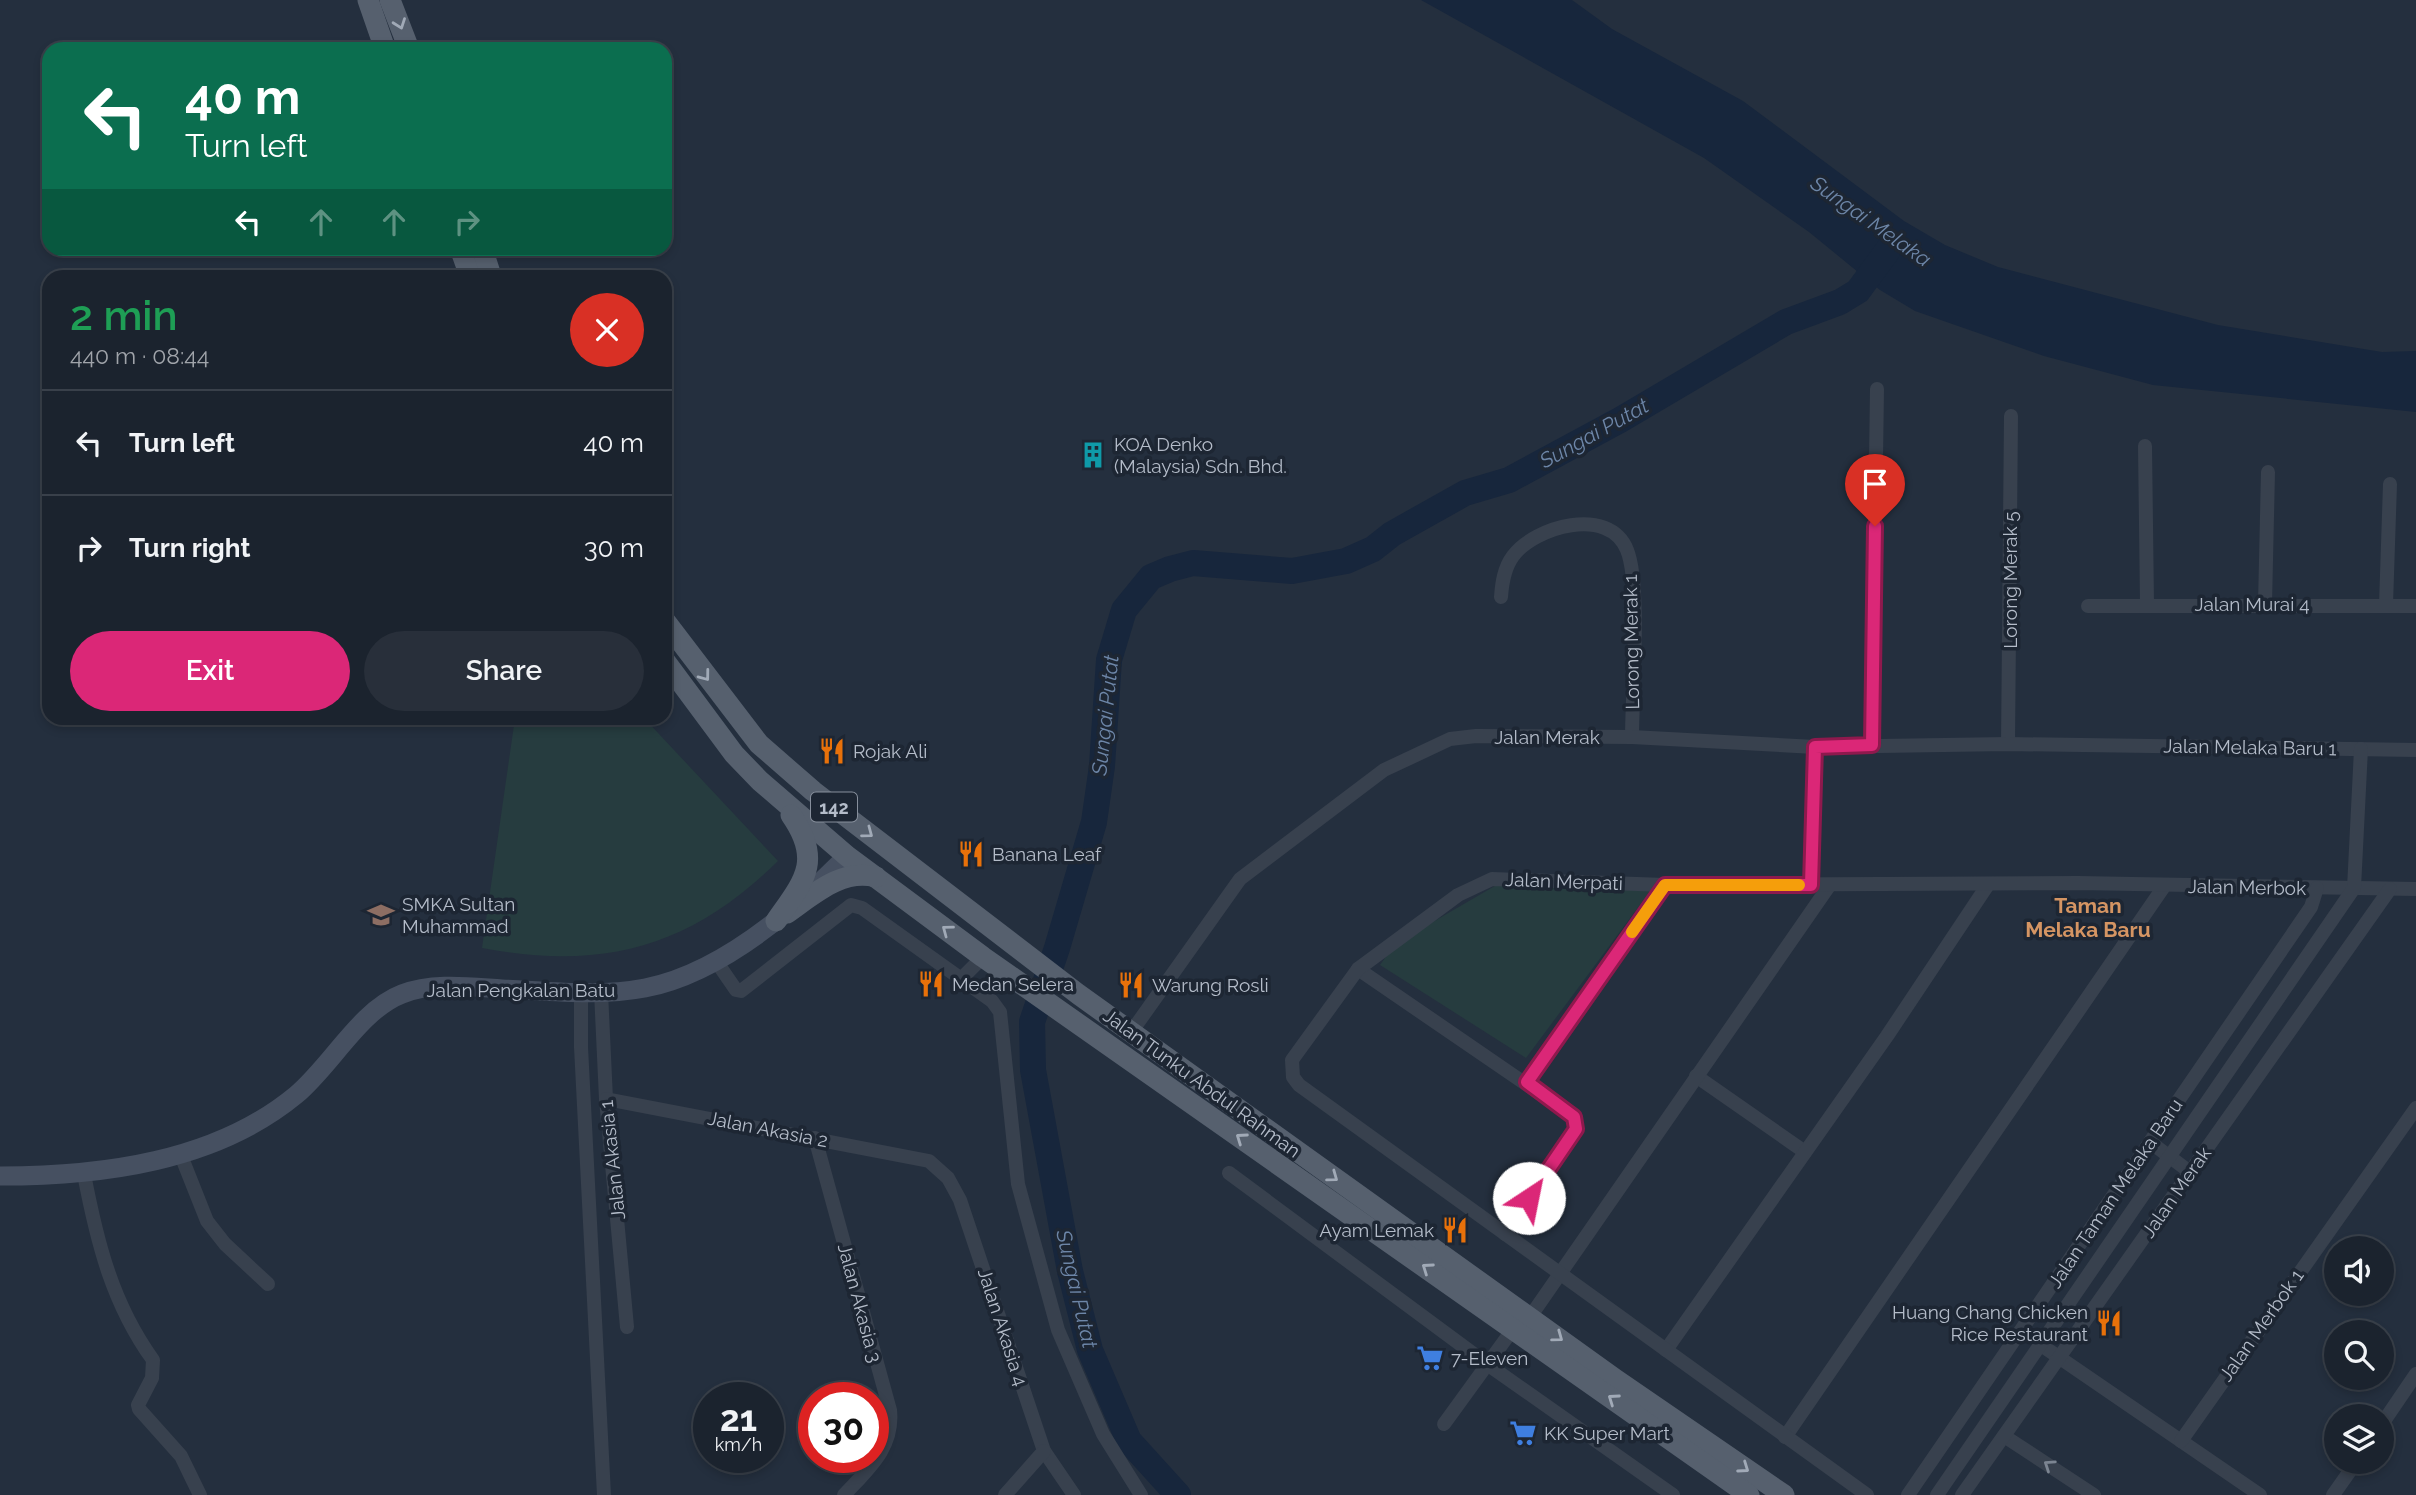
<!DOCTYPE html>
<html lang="en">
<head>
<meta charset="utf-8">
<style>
	:root { --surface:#1b232e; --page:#282f3a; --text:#f1f3f6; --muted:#a0a4aa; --line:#39404a; --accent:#db2777 }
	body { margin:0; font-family:Raleway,sans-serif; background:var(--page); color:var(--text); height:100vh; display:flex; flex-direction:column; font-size:26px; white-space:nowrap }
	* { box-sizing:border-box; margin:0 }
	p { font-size:23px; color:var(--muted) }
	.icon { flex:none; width:38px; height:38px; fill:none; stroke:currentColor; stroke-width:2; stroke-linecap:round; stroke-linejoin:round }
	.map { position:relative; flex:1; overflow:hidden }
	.drawer { position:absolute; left:42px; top:270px; width:630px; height:455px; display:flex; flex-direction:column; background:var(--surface); border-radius:21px; box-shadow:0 4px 10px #0003,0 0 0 2px var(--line) }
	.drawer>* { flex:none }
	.hud { position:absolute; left:42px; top:42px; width:630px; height:214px; border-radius:21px; box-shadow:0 4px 10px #0003,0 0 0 2px var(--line); background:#0b6e4f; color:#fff; overflow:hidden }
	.fabs { position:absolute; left:2324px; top:1236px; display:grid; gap:14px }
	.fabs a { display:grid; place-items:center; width:70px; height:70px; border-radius:50%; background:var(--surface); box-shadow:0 4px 10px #0003,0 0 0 2px var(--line); font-size:35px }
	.speed { position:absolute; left:693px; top:1382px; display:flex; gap:14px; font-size:35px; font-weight:700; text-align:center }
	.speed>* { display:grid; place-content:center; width:91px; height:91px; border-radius:50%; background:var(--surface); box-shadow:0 4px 10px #0003,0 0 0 2px var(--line); line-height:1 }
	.speed small { font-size:18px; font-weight:400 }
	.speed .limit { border:10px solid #d22; background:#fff; color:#111 }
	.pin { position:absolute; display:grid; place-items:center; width:60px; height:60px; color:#fff; margin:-72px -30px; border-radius:50% 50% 50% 0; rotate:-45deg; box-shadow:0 0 7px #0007 }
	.pin .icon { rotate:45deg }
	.me { position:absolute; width:77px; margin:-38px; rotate:34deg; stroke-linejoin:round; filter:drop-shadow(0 0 5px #0008) }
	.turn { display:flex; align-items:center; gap:24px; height:147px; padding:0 28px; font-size:32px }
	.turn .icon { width:91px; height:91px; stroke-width:2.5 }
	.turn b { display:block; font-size:49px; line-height:60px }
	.lanes { display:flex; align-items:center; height:66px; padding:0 28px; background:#0003; justify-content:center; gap:35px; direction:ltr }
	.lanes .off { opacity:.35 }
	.round { display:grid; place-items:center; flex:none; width:74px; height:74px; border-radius:37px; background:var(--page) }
	.overview { display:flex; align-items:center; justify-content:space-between; height:119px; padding:0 28px }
	h1 { font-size:42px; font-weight:600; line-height:52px; color:#1e9e55 }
	.action { display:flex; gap:14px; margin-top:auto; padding:14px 28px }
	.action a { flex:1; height:80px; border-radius:42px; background:var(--accent); color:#fff; font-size:28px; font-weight:600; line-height:80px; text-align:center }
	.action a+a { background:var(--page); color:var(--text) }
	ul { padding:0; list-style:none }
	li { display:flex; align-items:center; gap:21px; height:105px; padding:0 28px; border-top:2px solid var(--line) }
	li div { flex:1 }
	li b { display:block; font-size:26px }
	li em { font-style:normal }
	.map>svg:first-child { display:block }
	.green { fill:#263c3f }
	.water { fill:#17263c }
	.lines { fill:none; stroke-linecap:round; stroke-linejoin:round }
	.river { stroke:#17263c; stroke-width:26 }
	.minor { stroke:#38414e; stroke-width:14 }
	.secondary { stroke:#465061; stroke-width:19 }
	.primary { stroke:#56606e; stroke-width:21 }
	.oneway { stroke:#a1aab7 }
	.oneway2 { stroke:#7c8592 }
	.route-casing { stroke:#8e194d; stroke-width:18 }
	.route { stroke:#db2777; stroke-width:12 }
	.slow { stroke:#f59e0b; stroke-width:12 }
	.labels { text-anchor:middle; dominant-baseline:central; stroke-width:7; stroke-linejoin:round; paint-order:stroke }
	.shield { fill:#1d2633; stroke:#878f9c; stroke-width:2 }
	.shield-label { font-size:18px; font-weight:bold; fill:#b4bcc9 }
	.poi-label { font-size:19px; fill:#b4bcc9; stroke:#1d2633; text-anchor:start }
	.street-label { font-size:19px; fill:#b4bcc9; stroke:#1d2633 }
	.water-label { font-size:21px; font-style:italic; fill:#6d86a8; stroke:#1d2633 }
	.neighbourhood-label { font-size:21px; font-weight:bold; fill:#d59563; stroke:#1d2633 }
</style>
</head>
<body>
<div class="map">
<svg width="2416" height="1495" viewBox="0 0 2416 1495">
	<rect width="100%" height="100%" fill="#242f3e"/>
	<!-- green -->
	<g class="green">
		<path d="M 515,718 L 601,718 L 610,727 L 620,718 L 644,718 L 778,861 C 690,948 602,971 482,948 Z"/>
		<polygon points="1500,883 1651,890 1526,1058 1380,965 1395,944"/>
	</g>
	<!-- water -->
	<polygon class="water" points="1421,0 1572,0 1612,29 1743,101 1904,221 1945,245 1998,267 2218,325 2382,352 2416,351 2416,412 2153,385 2044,356 1915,311 1880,290 1809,232 1704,158"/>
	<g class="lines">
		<!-- river -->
		<polyline class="river" points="1178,1495 1129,1441 1090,1350 1070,1271 1033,1070 1032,1022 1057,948 1094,822 1102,766 1109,660 1124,610 1151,577 1170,569 1193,563 1292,571 1346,561 1373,549 1392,534 1465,493 1509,480 1620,420 1786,322 1840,302 1858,291 1888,250"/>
		<!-- minor -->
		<g class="minor">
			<polyline points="2145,446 2147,603"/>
			<path d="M 1501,597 C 1502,583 1504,568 1513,556 C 1534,527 1609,505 1627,550 C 1641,584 1632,695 1632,737"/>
			<polyline points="2265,604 2268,472"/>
			<polyline points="2386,605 2390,484"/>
			<polyline points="2088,606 2416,606"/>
			<polyline points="2008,744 2011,416"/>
			<polyline points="1872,745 1877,389"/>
			<polyline points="1811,885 1815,747"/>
			<polyline points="716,961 736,990 741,991 851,905 862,908 992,1001 1000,1012 1018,1184 1058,1330 1103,1434 1141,1495"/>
			<polyline points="1358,969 1574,1117 1576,1129 1505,1234"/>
			<polyline points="961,979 983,957"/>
			<polyline points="581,992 581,1047 604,1495"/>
			<polyline points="601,992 606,1099 627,1327"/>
			<polyline points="1132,1031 1240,879 1384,770 1450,739 1476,736 1632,737 1815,747 2008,744 2416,750"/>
			<polyline points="1696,1076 1805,1152"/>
			<polyline points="1527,1082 1665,885"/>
			<polyline points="606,1099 929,1161 948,1178 960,1200 1044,1451 1074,1495"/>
			<path d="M 815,1138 L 890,1410 C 894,1448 868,1469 844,1495"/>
			<polyline points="2150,1142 2190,1172"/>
			<polyline points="180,1153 207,1221 225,1244 268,1284"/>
			<polyline points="1229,1173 1487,1364 1673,1495"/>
			<path d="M 84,1174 C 97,1242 112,1303 153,1360 L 152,1378 L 138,1405 L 139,1409 L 181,1456 L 200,1495"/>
			<polyline points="1530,1317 1829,886"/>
			<polyline points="2041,1345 2260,1495"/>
			<polyline points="1666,1350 1887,1036 1987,886"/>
			<polyline points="1444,1424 1513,1329"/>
			<polyline points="2382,1424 2416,1374"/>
			<polyline points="2004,1436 2094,1495"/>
			<polyline points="1785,1437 2165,885"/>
			<polyline points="2181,1441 2416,1108"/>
			<polyline points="1005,1495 1044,1451"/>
			<polyline points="1867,1495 1299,1085 1293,1077 1292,1060 1358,969 1458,895 1492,879 1665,885 2078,883 2416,889"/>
			<polyline points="1908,1495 2311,907 2317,888"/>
			<polyline points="1937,1495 2354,888 2361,749"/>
			<polyline points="1962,1495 2390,889"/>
			<polyline points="2333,1495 2357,1461"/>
		</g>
		<!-- secondary -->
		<g class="secondary">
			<polyline points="813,889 847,856"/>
			<path d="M 0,1176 C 101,1176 215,1162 296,1095 C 331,1066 360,1010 402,994 C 433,982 470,987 502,989 C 549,991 598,997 645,988 C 697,978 747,945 788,911"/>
		</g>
		<!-- primary -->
		<g class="primary">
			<polyline points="368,0 385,49"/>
			<polyline points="390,0 409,49"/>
			<polyline points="460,248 470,276"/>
			<polyline points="482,248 491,276"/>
			<polyline points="665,621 759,744 813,791 1078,994 1615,1379 1784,1495"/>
			<polyline points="665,661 734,754 760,781 847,856 983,957 1749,1495"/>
			<path d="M 787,913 C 813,895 842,868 876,877"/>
			<path d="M 776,921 C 804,881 823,861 791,815"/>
		</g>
	</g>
	<!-- one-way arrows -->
	<defs><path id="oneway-chevron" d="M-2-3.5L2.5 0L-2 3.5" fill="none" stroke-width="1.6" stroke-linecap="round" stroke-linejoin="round" transform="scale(1.75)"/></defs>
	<g class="oneway">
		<use href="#oneway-chevron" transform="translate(400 24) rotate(70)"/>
		<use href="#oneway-chevron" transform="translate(705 676) rotate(53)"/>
		<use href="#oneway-chevron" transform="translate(868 833) rotate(37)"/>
		<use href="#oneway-chevron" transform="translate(947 930) rotate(-143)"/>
		<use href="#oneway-chevron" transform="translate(1241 1138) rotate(-145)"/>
		<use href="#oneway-chevron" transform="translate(1333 1177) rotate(36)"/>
		<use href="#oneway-chevron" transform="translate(1427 1268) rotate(-145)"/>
		<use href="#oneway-chevron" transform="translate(1558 1337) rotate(36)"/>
		<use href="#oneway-chevron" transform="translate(1613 1399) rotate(-145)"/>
		<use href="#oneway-chevron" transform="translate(1744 1468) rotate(35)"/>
	</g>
	<use class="oneway2" href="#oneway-chevron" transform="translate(2049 1465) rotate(-146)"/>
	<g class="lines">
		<!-- route casing -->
		<g class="route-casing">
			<polyline id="route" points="1529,1198 1576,1129 1574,1117 1527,1082 1665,885 1811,885 1815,747 1872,745 1875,526"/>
		</g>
		<!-- route -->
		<use href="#route" class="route"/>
		<!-- slow -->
		<polyline class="slow" points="1632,932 1665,885 1799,885"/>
	</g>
	<!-- icons -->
	<defs>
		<g id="building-bare" transform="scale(2.1)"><path d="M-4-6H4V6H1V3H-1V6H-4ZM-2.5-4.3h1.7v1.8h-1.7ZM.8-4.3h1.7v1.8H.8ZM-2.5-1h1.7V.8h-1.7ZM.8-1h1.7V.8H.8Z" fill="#0f9aa8" stroke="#1d2633" stroke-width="2.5" paint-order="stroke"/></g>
		<g id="restaurant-bare" transform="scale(2.1)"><path d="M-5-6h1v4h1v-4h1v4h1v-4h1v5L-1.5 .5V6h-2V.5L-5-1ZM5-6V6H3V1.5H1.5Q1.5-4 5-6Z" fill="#e8710a" stroke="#1d2633" stroke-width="2.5" paint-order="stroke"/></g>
		<g id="school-bare" transform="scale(2.1)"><path d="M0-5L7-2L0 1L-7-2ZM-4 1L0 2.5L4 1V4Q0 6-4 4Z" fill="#8d6e63" stroke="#1d2633" stroke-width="2.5" paint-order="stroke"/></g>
		<g id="supermarket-bare" transform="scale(2.1)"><path d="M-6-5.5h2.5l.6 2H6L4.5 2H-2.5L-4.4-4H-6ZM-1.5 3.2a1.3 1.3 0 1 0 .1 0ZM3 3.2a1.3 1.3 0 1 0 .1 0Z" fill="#3f7fe0" stroke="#1d2633" stroke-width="2.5" paint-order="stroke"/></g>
	</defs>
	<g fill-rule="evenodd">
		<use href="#building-bare" x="1093" y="455"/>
		<use href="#restaurant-bare" x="832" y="751"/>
		<use href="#restaurant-bare" x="971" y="854"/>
		<use href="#school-bare" x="381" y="915"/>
		<use href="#restaurant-bare" x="931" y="984"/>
		<use href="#restaurant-bare" x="1131" y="985"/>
		<use href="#restaurant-bare" x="1455" y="1230"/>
		<use href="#restaurant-bare" x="2109" y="1323"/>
		<use href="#supermarket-bare" x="1430" y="1358"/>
		<use href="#supermarket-bare" x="1523" y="1433"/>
	</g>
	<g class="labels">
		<!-- shield labels -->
		<rect class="shield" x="811" y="792.5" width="46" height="29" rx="5"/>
		<g class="shield-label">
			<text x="834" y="807">142</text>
		</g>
		<!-- poi labels -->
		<g class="poi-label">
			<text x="1114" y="444">KOA Denko<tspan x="1114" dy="22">(Malaysia) Sdn. Bhd.</tspan></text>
			<text x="853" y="751">Rojak Ali</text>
			<text x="992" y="854">Banana Leaf</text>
			<text x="402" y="904">SMKA Sultan<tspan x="402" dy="22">Muhammad</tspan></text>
			<text x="952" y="984">Medan Selera</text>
			<text x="1152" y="985">Warung Rosli</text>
			<text x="1434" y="1230" text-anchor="end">Ayam Lemak</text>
			<text x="2088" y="1312" text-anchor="end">Huang Chang Chicken<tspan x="2088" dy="22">Rice Restaurant</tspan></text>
			<text x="1451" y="1358">7-Eleven</text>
			<text x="1544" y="1433">KK Super Mart</text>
		</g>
		<!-- street labels -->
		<g class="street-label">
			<text transform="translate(2010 580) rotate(-90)">Lorong Merak 5</text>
			<text x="2252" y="604">Jalan Murai 4</text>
			<text transform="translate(1631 642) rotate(-91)">Lorong Merak 1</text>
			<text x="1547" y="737">Jalan Merak</text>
			<text transform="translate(2250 747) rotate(1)">Jalan Melaka Baru 1</text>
			<text transform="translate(1564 881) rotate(2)">Jalan Merpati</text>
			<text transform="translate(2247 887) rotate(1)">Jalan Merbok</text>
			<text x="521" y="990">Jalan Pengkalan Batu</text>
			<text transform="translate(1202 1083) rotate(36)">Jalan Tunku Abdul Rahman</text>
			<text transform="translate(768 1129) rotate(11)">Jalan Akasia 2</text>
			<text transform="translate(612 1160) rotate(-96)">Jalan Akasia 1</text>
			<text transform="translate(2176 1192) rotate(-55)">Jalan Merak</text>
			<text transform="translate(2115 1193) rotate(-56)">Jalan Taman Melaka Baru</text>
			<text transform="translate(860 1303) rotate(75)">Jalan Akasia 3</text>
			<text transform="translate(2261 1325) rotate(-55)">Jalan Merbok 1</text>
			<text transform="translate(1003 1327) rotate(72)">Jalan Akasia 4</text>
		</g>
		<!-- water labels -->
		<g class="water-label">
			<text transform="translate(1871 221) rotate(35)">Sungai Melaka</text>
			<text transform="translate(1594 433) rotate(-29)">Sungai Putat</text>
			<text transform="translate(1105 715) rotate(-84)">Sungai Putat</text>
			<text transform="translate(1077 1289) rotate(77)">Sungai Putat</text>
		</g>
		<!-- neighbourhood labels -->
		<g class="neighbourhood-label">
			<text x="2088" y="905">Taman<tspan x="2088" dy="24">Melaka Baru</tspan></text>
		</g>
	</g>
</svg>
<div class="fabs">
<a><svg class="icon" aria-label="sound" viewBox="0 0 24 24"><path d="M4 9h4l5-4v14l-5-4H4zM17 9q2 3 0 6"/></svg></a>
<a><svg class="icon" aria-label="search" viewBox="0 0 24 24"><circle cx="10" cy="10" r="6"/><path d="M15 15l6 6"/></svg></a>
<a><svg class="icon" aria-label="layers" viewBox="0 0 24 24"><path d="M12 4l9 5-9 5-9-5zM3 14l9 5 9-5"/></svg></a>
</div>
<div class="speed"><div>21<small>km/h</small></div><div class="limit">30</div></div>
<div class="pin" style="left:1875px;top:526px;background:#d93025"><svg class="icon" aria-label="arrive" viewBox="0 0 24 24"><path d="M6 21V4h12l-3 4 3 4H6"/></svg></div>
<svg class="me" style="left:1529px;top:1198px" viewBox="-20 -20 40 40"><circle r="19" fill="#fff"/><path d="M0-13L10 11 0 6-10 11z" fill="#db2777"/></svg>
<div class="hud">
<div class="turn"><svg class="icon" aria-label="left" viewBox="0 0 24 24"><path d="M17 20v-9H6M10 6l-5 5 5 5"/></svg><div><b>40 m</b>Turn left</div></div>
<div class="lanes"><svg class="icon" aria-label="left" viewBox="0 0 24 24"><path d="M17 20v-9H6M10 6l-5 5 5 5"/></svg><svg class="icon off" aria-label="ahead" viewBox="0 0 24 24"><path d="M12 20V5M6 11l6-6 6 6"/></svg><svg class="icon off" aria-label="ahead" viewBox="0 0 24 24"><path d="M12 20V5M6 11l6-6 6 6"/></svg><svg class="icon off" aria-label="right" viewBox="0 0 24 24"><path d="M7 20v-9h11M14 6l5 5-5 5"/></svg></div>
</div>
<section class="drawer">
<div class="overview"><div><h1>2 min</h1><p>440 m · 08:44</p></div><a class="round" style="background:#d93025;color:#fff"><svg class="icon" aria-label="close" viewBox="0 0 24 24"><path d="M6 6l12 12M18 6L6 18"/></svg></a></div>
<ul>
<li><svg class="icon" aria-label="left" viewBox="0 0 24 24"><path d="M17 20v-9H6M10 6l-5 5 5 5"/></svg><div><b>Turn left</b></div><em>40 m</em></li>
<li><svg class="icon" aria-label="right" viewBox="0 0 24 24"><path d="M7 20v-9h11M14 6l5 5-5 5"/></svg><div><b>Turn right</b></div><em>30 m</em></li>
</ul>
<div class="action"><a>Exit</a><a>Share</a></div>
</section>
</div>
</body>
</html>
